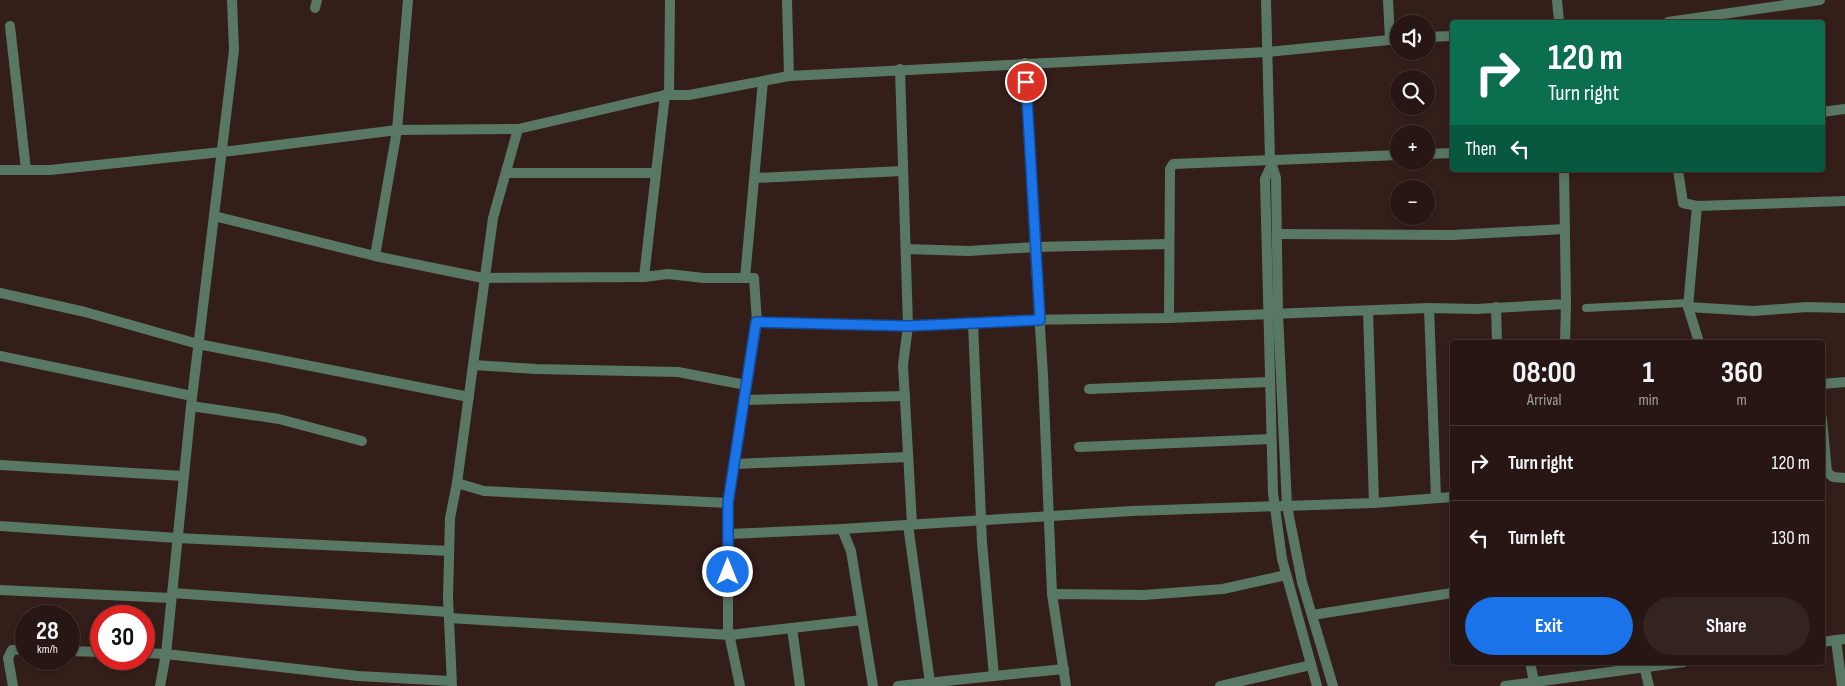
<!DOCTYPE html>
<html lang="en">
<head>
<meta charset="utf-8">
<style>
	:root { --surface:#271613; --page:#332321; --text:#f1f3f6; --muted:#a49fa0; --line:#433533; --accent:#1a73e8 }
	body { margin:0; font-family:"Sofia Sans Condensed",sans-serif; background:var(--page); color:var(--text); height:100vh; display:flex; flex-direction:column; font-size:19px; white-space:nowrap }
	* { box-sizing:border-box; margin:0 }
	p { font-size:16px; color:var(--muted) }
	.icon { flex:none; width:28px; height:28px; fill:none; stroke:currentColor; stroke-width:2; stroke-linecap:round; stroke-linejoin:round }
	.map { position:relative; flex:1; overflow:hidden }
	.details { position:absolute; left:1450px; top:340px; width:375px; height:325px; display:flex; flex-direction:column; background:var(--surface); border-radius:5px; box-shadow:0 2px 8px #0003,0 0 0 1px var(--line) }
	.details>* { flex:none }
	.hud { position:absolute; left:1450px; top:20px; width:375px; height:152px; border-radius:5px; box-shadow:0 2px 8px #0003,0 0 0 1px var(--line); background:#0b6e4f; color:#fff; overflow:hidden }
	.buttons { position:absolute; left:1390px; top:15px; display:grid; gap:10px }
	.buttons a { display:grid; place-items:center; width:45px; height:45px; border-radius:50%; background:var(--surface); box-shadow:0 2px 8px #0003,0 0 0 1px var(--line); font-size:25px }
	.speed { position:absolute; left:15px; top:605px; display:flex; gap:10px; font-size:25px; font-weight:700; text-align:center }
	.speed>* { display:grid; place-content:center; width:65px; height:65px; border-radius:50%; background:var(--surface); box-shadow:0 2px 8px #0003,0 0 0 1px var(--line); line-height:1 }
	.speed small { font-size:12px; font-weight:400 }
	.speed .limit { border:8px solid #d22; background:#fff; color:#111 }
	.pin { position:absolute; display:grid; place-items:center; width:42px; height:42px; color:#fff; margin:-21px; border:2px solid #fff; border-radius:50%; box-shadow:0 1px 5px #0007 }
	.me { position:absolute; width:55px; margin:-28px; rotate:0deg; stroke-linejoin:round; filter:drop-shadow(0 0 4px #0008) }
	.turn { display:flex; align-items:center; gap:18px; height:105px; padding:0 15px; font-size:22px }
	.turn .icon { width:65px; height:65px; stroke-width:2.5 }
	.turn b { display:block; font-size:35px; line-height:42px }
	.then { display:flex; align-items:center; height:48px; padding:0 15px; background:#0003; gap:10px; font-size:19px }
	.eta { display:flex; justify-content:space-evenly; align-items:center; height:85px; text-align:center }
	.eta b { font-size:30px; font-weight:700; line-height:35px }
	.primary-button { display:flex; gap:10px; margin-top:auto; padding:10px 15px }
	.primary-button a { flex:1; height:58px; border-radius:30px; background:var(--accent); color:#fff; font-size:20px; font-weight:700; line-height:58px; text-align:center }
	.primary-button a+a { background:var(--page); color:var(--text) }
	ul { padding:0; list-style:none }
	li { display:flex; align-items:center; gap:15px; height:75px; padding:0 15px; border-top:1px solid var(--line) }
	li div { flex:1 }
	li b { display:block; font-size:19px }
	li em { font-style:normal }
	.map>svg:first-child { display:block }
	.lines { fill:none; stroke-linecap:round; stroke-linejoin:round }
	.lane { stroke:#597864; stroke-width:8 }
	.street { stroke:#597864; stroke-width:10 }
	.route-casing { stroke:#114b97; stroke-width:12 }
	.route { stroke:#1a73e8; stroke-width:9 }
</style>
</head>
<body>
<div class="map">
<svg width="1845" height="686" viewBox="0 0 1845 686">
	<rect width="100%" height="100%" fill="#341e19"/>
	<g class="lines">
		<!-- lane -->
		<polyline class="lane" points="1586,308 1688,303"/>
		<!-- street -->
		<g class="street">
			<polyline points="232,0 234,50 191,406 166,654 358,676 451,681"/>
			<polyline points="408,0 397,130 375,256 483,278 644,277 668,274 704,278 754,278 757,322"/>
			<polyline points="787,0 789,76"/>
			<polyline points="1266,0 1270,159 1276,178 1278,314 1287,506 1302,582 1333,686"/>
			<polyline points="1388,0 1390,40"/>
			<polyline points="1557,0 1559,22"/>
			<polyline points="315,8 317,0"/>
			<polyline points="1668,22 1820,0"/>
			<polyline points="10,26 26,170"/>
			<polyline points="1426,37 1452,36"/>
			<polyline points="1025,63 1035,247 1169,244"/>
			<polyline points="900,69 908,326 903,365 912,524"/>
			<polyline points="669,95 670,0"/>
			<polyline points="1822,112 1845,109"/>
			<polyline points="1426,154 1452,153"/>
			<polyline points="1271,166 1265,179 1273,493 1282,559 1317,686"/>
			<polyline points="0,170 50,170 231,151 397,130 518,129 665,95 689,95 789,76 1267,52 1399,39"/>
			<polyline points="1678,170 1683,203 1697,206"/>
			<polyline points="506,173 656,173"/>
			<polyline points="755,178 903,171"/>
			<polyline points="214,216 375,256"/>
			<polyline points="1277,234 1452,235 1565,229"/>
			<polyline points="906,249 968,251 1035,247 1043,375 1052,594"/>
			<polyline points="644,277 665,95"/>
			<polyline points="745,278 763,81"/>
			<polyline points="0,293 85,312 198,344 469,397"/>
			<polyline points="1496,307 1497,342"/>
			<polyline points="1688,307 1753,311 1807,307 1845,308"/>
			<polyline points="1429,308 1436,498"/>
			<polyline points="1368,311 1374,503"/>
			<polyline points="1169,318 1170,169 1173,164 1399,155"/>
			<polyline points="973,323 982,543 994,676 1064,669"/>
			<polyline points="1565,342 1566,304"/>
			<polyline points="1699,342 1688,307 1697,206 1845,201"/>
			<polyline points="0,356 192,396"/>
			<polyline points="473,365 536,369 678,372 746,385"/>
			<polyline points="1822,384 1845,382"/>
			<polyline points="1089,389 1270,382"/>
			<polyline points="744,400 905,396"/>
			<polyline points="191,406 279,419 362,441"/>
			<polyline points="1822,419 1827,472 1833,477 1845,478"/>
			<polyline points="1079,447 1271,439"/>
			<polyline points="734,464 908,457"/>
			<polyline points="0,465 183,476"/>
			<polyline points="457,483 484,491 728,503 757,322 908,326 1019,320 1169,318 1429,308 1476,309 1566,304 1564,170"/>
			<polyline points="728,503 728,629 740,686"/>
			<polyline points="908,525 930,683"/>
			<polyline points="0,526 177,538 449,551"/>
			<polyline points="728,534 842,529"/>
			<polyline points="0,590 171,598"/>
			<polyline points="172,593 448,612"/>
			<polyline points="1312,615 1452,593"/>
			<polyline points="449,618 730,635 862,620"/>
			<polyline points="792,628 800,686"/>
			<polyline points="1836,640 1842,686"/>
			<polyline points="1822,642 1845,639"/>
			<polyline points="69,651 101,652"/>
			<polyline points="144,653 166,654 160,686"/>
			<polyline points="1530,662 1534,682"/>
			<polyline points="1643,662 1649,686"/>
			<polyline points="13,686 8,658 12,650 26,649"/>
			<polyline points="452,686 448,597 450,518 457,483 493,218 518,129"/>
			<polyline points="873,686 851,551 842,529 1132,511 1374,503 1452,497"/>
			<polyline points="898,686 994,676"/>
			<polyline points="1066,686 1052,594 1144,595 1223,589 1286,575"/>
			<polyline points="1220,686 1311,665"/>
			<polyline points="1505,686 1684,662"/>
		</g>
	</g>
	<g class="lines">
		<!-- route casing -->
		<g class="route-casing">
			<polyline id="route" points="728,572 728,503 756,322 908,326 1040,320 1026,82"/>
		</g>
		<!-- route -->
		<use href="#route" class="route"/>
	</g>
</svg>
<div class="buttons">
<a><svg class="icon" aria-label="sound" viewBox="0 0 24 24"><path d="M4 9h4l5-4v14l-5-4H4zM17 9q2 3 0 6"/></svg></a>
<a><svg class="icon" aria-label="search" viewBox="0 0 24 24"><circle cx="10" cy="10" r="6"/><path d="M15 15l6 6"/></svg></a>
<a>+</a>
<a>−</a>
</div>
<div class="speed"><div>28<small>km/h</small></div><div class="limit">30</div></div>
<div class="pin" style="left:1026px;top:82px;background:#d93025"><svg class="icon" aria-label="arrive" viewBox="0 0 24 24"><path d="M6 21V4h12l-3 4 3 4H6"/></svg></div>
<svg class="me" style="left:728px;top:572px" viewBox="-20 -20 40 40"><circle r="17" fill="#1a73e8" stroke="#fff" stroke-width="3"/><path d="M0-11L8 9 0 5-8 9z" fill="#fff"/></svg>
<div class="hud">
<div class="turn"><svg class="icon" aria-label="right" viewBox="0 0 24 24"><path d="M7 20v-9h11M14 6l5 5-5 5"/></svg><div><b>120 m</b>Turn right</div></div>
<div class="then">Then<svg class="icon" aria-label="left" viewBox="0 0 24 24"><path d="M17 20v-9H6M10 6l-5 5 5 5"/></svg></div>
</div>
<section class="details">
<div class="eta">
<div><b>08:00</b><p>Arrival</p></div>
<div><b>1</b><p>min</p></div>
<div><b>360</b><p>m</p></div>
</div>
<ul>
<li><svg class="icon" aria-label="right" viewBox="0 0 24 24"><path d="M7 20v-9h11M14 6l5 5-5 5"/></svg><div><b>Turn right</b></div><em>120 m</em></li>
<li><svg class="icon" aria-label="left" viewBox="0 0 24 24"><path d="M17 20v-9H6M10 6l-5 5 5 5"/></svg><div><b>Turn left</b></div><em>130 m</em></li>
</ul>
<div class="primary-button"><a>Exit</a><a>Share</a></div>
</section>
</div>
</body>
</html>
